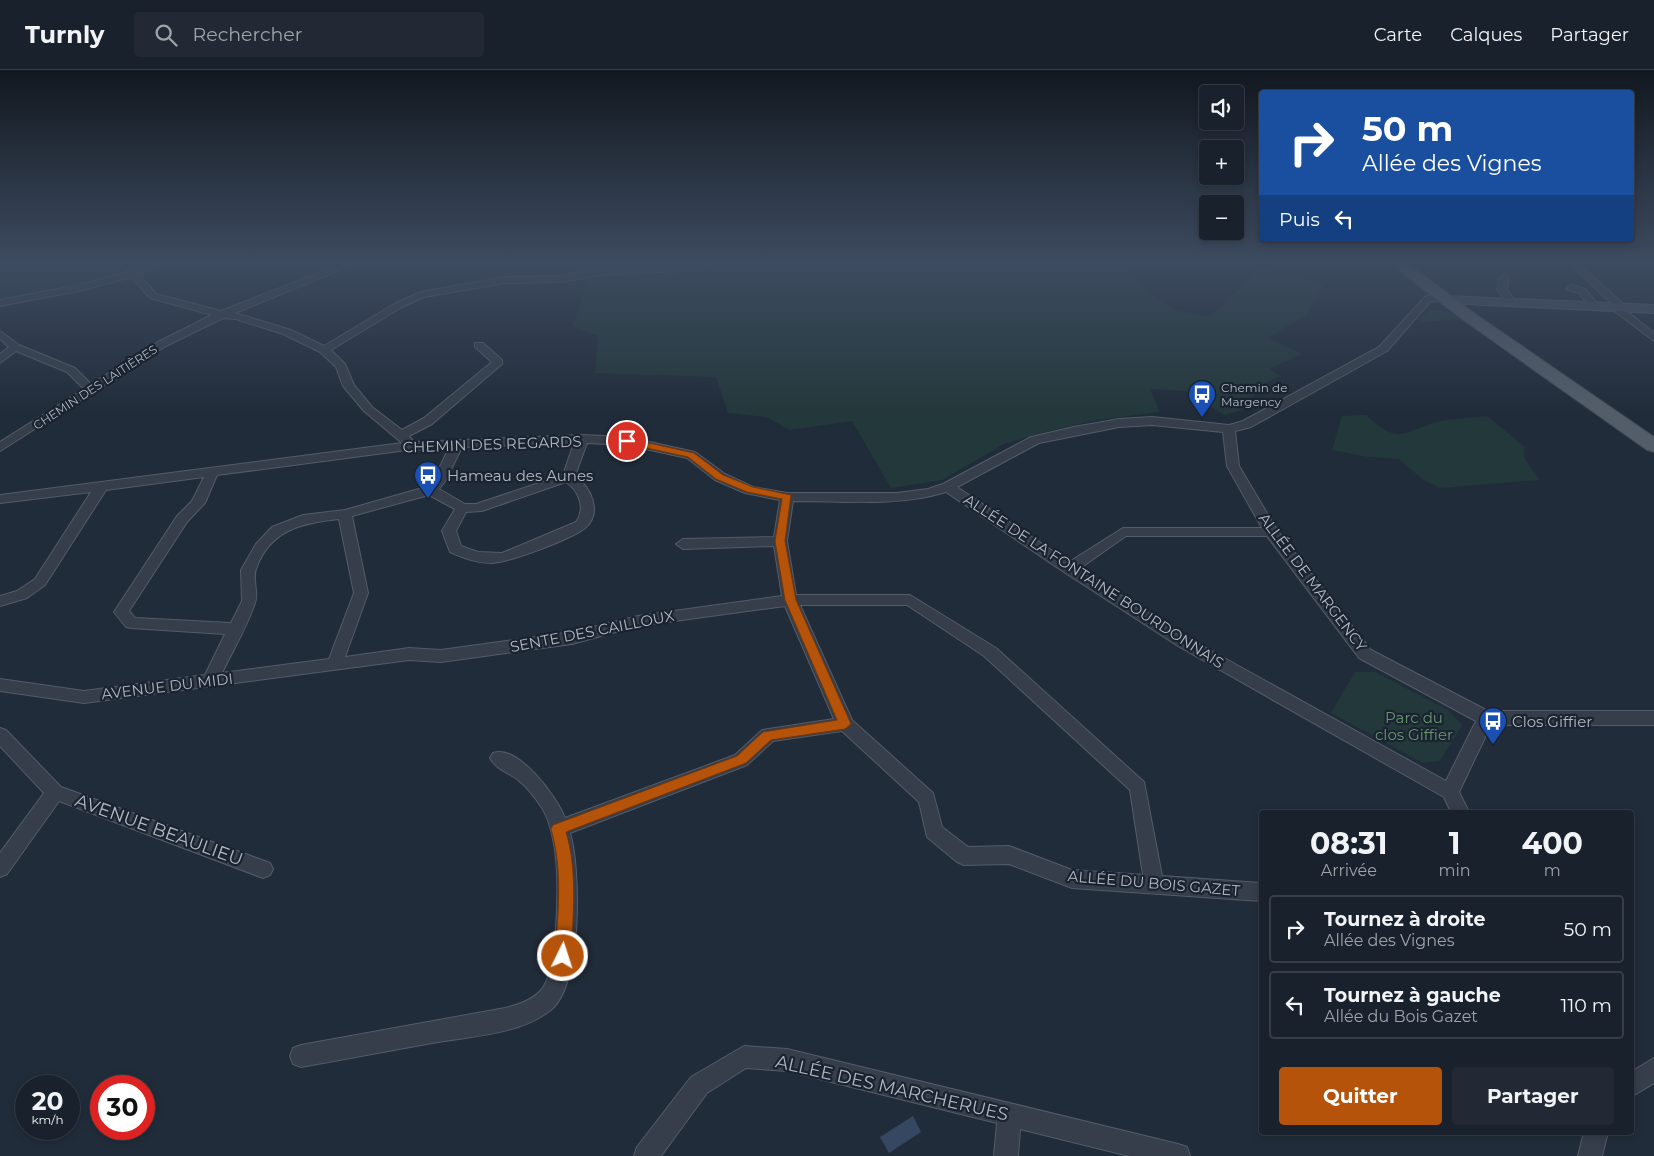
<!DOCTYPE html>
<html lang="fr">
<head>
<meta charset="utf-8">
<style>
	:root { --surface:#19212c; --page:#222934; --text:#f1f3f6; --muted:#9fa3a9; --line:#373e48; --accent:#b45309 }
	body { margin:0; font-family:Montserrat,sans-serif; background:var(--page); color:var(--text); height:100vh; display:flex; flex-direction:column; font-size:19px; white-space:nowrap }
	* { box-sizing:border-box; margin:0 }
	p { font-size:16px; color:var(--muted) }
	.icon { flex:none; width:28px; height:28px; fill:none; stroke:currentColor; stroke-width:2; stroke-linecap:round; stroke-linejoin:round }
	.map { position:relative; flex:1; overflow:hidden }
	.details { position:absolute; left:1259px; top:740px; width:375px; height:325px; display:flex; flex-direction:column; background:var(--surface); border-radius:5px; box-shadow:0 2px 8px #0003,0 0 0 1px var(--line) }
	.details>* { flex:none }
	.hud { position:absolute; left:1259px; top:20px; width:375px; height:152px; border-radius:5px; box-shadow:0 2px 8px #0003,0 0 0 1px var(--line); background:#1a4fa0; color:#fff; overflow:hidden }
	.controls { position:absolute; left:1199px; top:15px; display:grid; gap:10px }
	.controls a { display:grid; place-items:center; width:45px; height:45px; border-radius:5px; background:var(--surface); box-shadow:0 2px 8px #0003,0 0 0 1px var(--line); font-size:25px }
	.speed { position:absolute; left:15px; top:1005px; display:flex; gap:10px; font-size:25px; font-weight:700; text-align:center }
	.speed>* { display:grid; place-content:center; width:65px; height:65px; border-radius:50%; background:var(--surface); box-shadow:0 2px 8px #0003,0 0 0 1px var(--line); line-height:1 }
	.speed small { font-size:12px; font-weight:400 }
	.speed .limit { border:8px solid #d22; background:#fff; color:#111 }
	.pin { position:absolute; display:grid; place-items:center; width:42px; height:42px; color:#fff; margin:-21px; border:2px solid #fff; border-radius:50%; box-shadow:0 1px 5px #0007 }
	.me { position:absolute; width:55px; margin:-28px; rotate:4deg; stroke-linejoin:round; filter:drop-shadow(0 0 4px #0008) }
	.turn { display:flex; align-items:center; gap:18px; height:105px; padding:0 20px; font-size:22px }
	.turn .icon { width:65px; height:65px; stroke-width:2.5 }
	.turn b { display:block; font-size:35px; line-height:42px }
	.then { display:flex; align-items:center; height:48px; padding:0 20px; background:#0003; gap:10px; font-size:19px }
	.eta { display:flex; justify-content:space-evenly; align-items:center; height:85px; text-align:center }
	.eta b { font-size:30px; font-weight:700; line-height:35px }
	.cta { display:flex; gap:10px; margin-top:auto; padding:10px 20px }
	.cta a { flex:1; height:58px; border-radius:5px; background:var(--accent); color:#fff; font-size:20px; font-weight:700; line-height:58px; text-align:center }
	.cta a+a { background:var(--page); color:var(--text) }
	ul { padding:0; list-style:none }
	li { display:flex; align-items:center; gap:15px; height:68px; margin:0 10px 8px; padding:0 10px; border:2px solid var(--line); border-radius:5px }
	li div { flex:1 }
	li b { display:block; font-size:19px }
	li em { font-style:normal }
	header { display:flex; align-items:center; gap:30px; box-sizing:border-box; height:70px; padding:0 25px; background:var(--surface); border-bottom:1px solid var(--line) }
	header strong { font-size:24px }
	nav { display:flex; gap:28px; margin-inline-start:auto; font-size:18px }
	.search { width:350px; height:45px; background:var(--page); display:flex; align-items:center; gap:12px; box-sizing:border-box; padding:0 18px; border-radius:5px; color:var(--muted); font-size:19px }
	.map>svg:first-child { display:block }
	.green { fill:#23383b }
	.water { fill:#354761 }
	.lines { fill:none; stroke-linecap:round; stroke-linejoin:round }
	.street-casing { stroke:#535c68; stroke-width:2 }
	.secondary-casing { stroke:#535c68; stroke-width:2 }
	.primary-casing { stroke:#3e4753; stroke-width:2 }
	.street { fill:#353e4a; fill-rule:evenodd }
	.secondary { fill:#434d5d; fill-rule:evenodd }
	.primary { fill:#535d6a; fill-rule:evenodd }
	.route { fill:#b45309; stroke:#753606 }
	.labels { text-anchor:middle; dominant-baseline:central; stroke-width:4.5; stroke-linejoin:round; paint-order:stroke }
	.far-street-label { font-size:12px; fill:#b0b9c6; stroke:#1a232f }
	.far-poi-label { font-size:12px; fill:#b0b9c6; stroke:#1a232f; text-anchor:start }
	.street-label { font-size:15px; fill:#b0b9c6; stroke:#1a232f }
	.poi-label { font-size:15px; fill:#b0b9c6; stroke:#1a232f; text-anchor:start }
	.park-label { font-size:15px; fill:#679772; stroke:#1a232f }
	.near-street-label { font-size:18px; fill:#b0b9c6; stroke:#1a232f }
</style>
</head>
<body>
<header>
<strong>Turnly</strong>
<div class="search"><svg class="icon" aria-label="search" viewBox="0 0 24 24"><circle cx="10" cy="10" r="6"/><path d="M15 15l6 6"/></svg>Rechercher</div>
<nav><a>Carte</a><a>Calques</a><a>Partager</a></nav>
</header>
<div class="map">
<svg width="1654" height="1086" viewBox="0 0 1654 1086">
	<rect width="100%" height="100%" fill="#212c3a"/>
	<!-- green -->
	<g class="green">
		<polygon points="0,191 114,191 126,205 0,230"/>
		<polygon points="521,191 1130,191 1133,205 1149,223 1175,240 1210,247 1261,198 1324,214 1306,245 1268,268 1302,284 1269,299 1281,306 1261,315 1243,340 1224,345 1187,321 1150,319 1160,342 1097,350 1037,364 1004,374 942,410 891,418 852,351 790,360 766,347 728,343 716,307 595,303 598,266 573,256 586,214 577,207 569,197"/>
		<polygon points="1435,240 1449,242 1460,249 1423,252 1419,250 1428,241"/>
		<path d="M 1366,345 C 1401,378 1403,360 1441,351 C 1456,348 1472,348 1487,346 L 1525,377 L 1524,388 L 1540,410 L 1440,418 L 1422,409 L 1399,389 L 1368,387 L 1332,380 L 1342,346 Z"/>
		<polygon points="1355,602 1375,602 1448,640 1462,655 1440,691 1423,693 1331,643"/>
	</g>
	<!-- water -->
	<polygon class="water" points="913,1046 921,1062 889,1083 880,1067"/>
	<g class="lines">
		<!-- street casing -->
		<g class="street-casing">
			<g id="street">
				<path d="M 118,191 L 127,191 L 135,200 L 157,191 L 169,191 L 139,204 L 156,224 L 221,241 L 349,191 L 362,191 L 235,243 L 291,260 L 324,276 L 396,233 L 421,222 L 506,207 L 562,206 L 598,199 L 667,197 L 713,191 L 698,200 L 598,205 L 562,212 L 506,213 L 424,227 L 402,237 L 331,280 L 345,294 L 354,315 L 372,337 L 402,360 L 424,348 L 492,292 L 475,277 L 475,273 L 483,273 L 502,290 L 502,294 L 432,354 L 409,366 L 414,372 L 582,365 L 627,367 L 695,382 L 725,404 L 753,417 L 787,423 L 897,423 L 928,419 L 943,414 L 1031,367 L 1074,357 L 1119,349 L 1152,347 L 1229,355 L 1243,351 L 1379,277 L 1425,227 L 1434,224 L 1451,228 L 1451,232 L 1431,231 L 1387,281 L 1251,357 L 1235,361 L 1239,396 L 1277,460 L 1371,580 L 1488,641 L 1654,641 L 1654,655 L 1491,655 L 1459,722 L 1469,742 L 1451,742 L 1444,727 L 1178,576 L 1064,502 L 946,422 C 898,437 843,431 793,431 L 787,471 L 796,525 L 910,525 L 996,578 L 1144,712 L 1162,806 L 1261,813 L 1261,831 L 1072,818 L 1009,794 L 964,795 L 957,792 L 927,767 L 919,732 L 842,661 L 773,671 L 747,695 L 570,763 C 581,800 582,913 552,939 C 521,965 470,966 432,973 C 388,981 345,989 301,997 L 293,994 L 290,986 L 293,978 L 301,975 L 505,938 C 518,935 533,930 542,919 C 559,897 559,809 555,780 C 553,767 549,749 542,738 C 535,727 527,717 517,709 C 508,703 495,698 490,688 L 493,683 C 518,674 557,727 565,748 L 735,685 L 762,660 L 834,649 L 785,536 L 638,556 L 572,574 L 441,592 L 409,590 L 84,633 L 0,621 L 0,609 L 84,621 L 205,605 L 225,564 L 131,558 L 126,557 L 114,542 L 177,446 L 192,431 L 204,407 L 106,420 L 45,515 L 27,528 L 0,536 L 0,526 L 17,521 L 35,509 L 91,422 L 0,433 L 0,425 L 402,373 L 364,341 L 343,316 L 336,297 L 320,282 L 283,264 L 236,249 L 223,248 L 166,276 L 0,381 L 0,372 L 84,319 L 67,302 L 16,281 L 0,293 L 0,284 L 9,277 L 0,269 L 0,261 L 19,275 L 75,298 L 91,314 L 158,272 L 212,245 L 150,228 L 131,207 L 84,220 L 0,236 L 0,230 L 84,214 L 127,202 ZM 1152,355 L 1223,362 L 1227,396 L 1262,458 L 1123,458 L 1069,492 L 957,417 L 1039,373 L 1119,357 ZM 574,373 L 563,405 L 476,434 L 465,434 L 439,419 L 446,410 L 462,377 ZM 587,373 L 627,375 L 687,388 L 715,410 L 745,423 L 780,430 L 774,467 L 683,469 L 676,474 L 683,479 L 774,476 L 782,526 L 638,546 L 572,562 L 441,580 L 409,578 L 345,587 L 368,523 L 352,446 L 429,425 L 455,439 L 442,461 L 450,482 C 463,488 477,493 491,493 C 508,493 572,469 585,458 C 603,443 591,417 575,406 ZM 449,378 L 434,409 L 426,417 L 345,440 L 303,445 L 272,457 L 256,474 L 241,500 L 242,531 L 231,553 L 135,548 L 129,541 L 187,452 L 205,433 L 217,405 L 407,380 ZM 566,412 C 579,421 586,438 576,452 L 502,483 L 478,482 L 461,476 L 456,461 L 466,442 L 482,441 ZM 339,449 L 354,523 L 329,589 L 222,603 C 233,580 247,557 255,533 C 259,523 252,509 256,499 C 270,459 303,453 339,449 ZM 1126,466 L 1267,466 L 1359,588 L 1476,651 L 1446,711 L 1188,568 L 1079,499 ZM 800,535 L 907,535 L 984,586 L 1130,720 L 1143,805 L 1072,800 L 1009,776 L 968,777 L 942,757 L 933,723 L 852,650 Z"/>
				<polygon points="1567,191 1576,191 1624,235 1624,239 1654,263 1654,271 1612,239 1610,237 1613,235"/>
				<polygon points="1504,205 1509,208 1507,220 1516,232 1514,234 1508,234 1497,220 1499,208"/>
				<polygon points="1571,215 1585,219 1599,236 1597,238 1591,238 1579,223 1568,220 1566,218"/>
				<polygon points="0,658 6,660 61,717 270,793 273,799 270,805 263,808 59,731 7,804 0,807 0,783 44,723 0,676"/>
				<polygon points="744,976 787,979 1178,1074 1187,1077 1190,1086 1129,1086 1020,1059 1018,1086 994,1086 997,1053 787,1001 746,998 707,1023 661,1086 634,1086 637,1077 691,1007"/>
				<polygon points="1654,988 1654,1013 1631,1027 1631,1002"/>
				<polygon points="1584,1062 1608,1062 1602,1086 1578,1086"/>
			</g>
		</g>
		<!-- secondary casing -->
		<g class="secondary-casing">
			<polygon id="secondary" points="1448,226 1654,235 1654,243 1443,233 1441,230"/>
		</g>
		<!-- primary casing -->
		<g class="primary-casing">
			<polygon id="primary" points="1402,192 1407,193 1474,243 1654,367 1654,382 1647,380 1462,249 1397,199 1395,196"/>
		</g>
		<!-- street -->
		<use href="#street" class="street"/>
		<!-- secondary -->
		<use href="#secondary" class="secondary"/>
		<!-- primary -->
		<use href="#primary" class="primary"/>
	</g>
	<!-- sky -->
	<linearGradient id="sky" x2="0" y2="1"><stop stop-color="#121820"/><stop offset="0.56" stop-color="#3d4b60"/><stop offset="1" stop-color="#3d4b60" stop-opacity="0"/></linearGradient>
	<rect width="1654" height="343" fill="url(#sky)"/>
	<!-- route -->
	<path class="route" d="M 627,368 L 694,383 L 723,405 L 753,417 L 791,425 L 785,471 L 796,530 L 851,654 L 845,659 L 771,670 L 746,693 L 566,762 C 578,802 573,846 571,886 L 568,892 L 563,894 L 557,892 L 555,886 C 558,844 563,800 551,759 L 553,755 L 737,686 L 763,662 L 837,650 L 785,530 L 775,471 L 782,429 L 747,422 L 716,409 L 688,387 L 623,373 L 622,371 Z"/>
	<!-- icons -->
	<defs>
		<g id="bus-pin" transform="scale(1.4375)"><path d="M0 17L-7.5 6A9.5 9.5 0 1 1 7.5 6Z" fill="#1a4fb4" stroke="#1a232f"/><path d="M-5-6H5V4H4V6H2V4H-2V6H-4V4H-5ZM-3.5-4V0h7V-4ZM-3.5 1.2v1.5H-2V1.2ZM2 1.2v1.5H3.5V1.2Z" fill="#fff"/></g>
	</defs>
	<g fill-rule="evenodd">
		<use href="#bus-pin" x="1202" y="324"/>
		<use href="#bus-pin" x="428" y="405"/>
		<use href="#bus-pin" x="1493" y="651"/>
	</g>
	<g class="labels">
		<!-- far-street labels -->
		<g class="far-street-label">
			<text transform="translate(95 317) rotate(-33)">CHEMIN DES LAITIÈRES</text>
		</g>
		<!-- far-poi labels -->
		<g class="far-poi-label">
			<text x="1221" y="317">Chemin de<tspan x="1221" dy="14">Margency</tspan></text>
		</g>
		<!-- street labels -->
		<g class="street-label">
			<text transform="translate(492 374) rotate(-2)">CHEMIN DES REGARDS</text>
			<text transform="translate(1094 511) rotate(33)">ALLÉE DE LA FONTAINE BOURDONNAIS</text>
			<text transform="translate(1313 512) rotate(53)">ALLÉE DE MARGENCY</text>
			<text transform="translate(592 561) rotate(-11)">SENTE DES CAILLOUX</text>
			<text transform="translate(167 616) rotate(-7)">AVENUE DU MIDI</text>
			<text transform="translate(1154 813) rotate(5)">ALLÉE DU BOIS GAZET</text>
		</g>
		<!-- poi labels -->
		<g class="poi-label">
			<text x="447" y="405">Hameau des Aunes</text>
			<text x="1512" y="651">Clos Giffier</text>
		</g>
		<!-- park labels -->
		<g class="park-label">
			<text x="1414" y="647">Parc du<tspan x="1414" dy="17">clos Giffier</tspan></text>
		</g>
		<!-- near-street labels -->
		<g class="near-street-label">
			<text transform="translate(159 760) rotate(20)">AVENUE BEAULIEU</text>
			<text transform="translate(892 1018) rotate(13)">ALLÉE DES MARCHERUES</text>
		</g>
	</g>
</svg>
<div class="controls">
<a><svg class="icon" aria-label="sound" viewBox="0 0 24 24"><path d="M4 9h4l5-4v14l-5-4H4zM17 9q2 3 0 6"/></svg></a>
<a>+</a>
<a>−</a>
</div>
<div class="speed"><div>20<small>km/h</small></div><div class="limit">30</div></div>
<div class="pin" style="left:627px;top:371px;background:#d93025"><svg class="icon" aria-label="arrive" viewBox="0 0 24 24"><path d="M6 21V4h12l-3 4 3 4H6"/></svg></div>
<svg class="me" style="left:563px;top:886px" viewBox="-20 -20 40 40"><circle r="17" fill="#b45309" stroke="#fff" stroke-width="3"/><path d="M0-11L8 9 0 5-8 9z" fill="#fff"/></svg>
<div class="hud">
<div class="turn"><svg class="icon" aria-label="right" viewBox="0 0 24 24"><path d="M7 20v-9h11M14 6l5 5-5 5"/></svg><div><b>50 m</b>Allée des Vignes</div></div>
<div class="then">Puis<svg class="icon" aria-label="left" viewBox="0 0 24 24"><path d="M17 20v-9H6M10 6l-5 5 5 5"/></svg></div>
</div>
<section class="details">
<div class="eta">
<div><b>08:31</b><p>Arrivée</p></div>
<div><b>1</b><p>min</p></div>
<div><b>400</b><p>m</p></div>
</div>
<ul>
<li><svg class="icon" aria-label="right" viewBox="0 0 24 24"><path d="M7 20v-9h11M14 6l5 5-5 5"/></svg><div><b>Tournez à droite</b><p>Allée des Vignes</p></div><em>50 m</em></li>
<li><svg class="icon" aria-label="left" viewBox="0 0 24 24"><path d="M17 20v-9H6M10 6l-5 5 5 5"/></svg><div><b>Tournez à gauche</b><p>Allée du Bois Gazet</p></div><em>110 m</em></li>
</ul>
<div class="cta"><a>Quitter</a><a>Partager</a></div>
</section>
</div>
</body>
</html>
